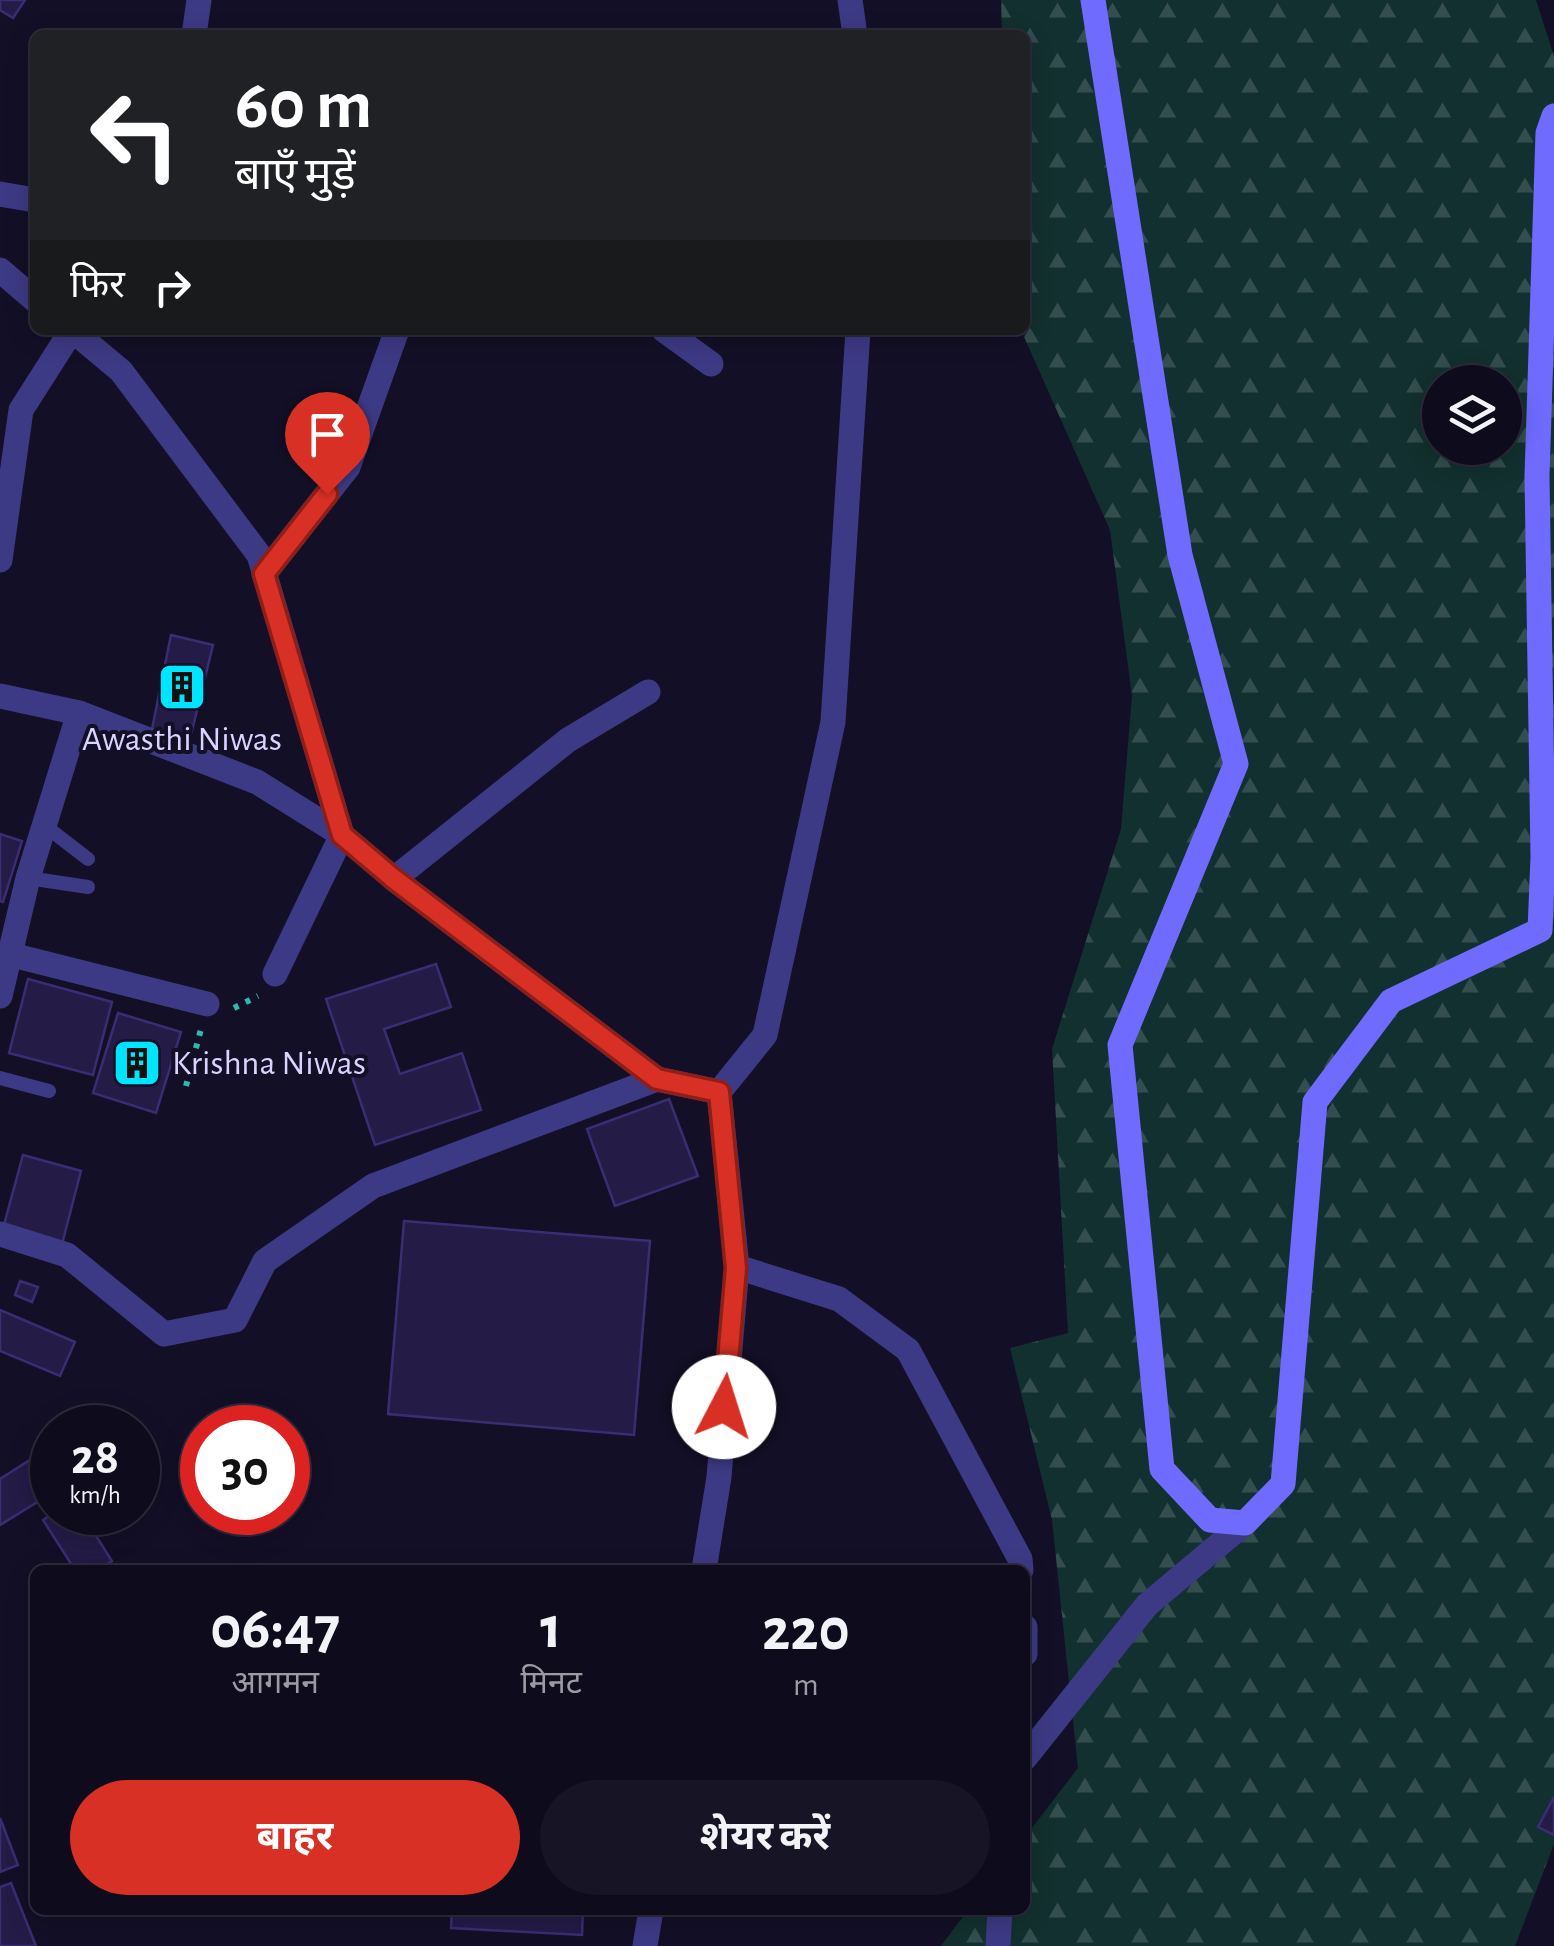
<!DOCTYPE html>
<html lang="hi">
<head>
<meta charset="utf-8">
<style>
	:root { --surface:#0e0b1c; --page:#171425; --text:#f1f3f6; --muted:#9b9ba3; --line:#2e2b3b; --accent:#d93025 }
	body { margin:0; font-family:"Alegreya Sans","Noto Sans Devanagari",sans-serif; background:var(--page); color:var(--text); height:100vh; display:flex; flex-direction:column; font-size:38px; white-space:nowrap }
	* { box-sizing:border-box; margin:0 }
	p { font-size:32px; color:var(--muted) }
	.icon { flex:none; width:55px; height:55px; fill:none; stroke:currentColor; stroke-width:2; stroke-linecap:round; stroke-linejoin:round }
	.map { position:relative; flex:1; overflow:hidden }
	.drawer { position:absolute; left:30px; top:1565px; width:1000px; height:350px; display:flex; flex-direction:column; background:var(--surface); border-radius:15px; box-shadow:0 5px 25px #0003,0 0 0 2px var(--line) }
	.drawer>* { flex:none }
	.banner { position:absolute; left:30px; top:30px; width:1000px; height:305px; border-radius:15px; box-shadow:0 5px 25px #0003,0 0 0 2px var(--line); background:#202124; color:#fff; overflow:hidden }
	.tools { position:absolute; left:1422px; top:365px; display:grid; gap:20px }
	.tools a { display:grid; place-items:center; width:100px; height:100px; border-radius:50%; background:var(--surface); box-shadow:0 5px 25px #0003,0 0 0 2px var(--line); font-size:50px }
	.speed { position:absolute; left:30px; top:1405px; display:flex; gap:20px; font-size:50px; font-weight:700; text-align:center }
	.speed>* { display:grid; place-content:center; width:130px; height:130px; border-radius:50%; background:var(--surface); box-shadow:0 5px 25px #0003,0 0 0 2px var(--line); line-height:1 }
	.speed small { font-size:25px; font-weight:400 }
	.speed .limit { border:15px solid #d22; background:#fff; color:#111 }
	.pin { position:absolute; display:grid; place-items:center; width:85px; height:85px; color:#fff; margin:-102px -42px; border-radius:50% 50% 50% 0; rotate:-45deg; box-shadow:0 0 10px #0007 }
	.pin .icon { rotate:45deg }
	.me { position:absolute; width:110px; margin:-55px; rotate:5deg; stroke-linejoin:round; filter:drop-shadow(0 0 8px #0008) }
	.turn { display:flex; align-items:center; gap:35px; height:210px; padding:0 40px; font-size:45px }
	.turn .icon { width:130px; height:130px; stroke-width:2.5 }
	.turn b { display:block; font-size:70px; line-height:85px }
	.then { display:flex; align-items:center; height:95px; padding:0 40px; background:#0003; gap:20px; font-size:38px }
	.eta { display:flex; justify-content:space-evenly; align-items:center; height:170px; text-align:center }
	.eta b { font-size:60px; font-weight:700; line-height:70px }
	.cta { display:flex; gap:20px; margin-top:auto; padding:20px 40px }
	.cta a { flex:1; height:115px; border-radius:60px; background:var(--accent); color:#fff; font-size:40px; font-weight:700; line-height:115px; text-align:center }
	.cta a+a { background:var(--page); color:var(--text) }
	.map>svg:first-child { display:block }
	.forest { fill:url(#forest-firs); fill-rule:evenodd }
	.building { fill:#241b47; stroke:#3b2d73; stroke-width:2.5 }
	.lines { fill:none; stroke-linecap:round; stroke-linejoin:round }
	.path { stroke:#2fb8b0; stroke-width:6; stroke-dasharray:5 8; stroke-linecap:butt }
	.lane { stroke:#3d3a85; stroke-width:14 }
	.street { stroke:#3d3a85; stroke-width:25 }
	.secondary { stroke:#6f6bff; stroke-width:25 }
	.route-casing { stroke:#8d1f18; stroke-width:25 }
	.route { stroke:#d93025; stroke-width:18 }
	.labels { text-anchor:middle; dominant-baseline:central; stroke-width:8; stroke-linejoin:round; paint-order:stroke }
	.poi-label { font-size:35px; fill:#d9d4ff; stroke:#130f26 }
</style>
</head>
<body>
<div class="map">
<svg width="1554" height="1946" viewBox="0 0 1554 1946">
	<defs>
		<pattern id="forest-firs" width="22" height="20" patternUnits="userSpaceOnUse" patternTransform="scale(2.5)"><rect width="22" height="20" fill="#12302f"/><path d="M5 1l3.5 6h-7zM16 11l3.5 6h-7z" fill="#344d4e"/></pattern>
	</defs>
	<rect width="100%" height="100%" fill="#130f26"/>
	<!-- forest -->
	<path class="forest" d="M 1001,0 L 1536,0 L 1554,56 L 1554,1844 L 1515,1946 L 941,1946 L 968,1910 L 1025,1910 L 1025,1837 L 1078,1768 L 1052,1520 L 1010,1348 L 1068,1333 L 1052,1049 L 1121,829 L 1132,696 L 1110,530 L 1021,330 L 1025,330 L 1025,35 L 1002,35 ZM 1440,382 L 1505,382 L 1505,448 L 1440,448 Z"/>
	<!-- building -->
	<g class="building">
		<polygon points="0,0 25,0 13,18 0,10"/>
		<polygon points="171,635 213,645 190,739 152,729"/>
		<polygon points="0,834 22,841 3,902 0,901"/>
		<polygon points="436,964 451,1007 384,1029 400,1074 462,1053 481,1110 375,1145 326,999"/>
		<polygon points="28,979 112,1002 93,1075 9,1053"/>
		<polygon points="118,1013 181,1032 156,1113 93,1093"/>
		<polygon points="669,1099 698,1176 615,1206 587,1129"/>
		<polygon points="23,1155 81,1171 61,1248 2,1232"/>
		<polygon points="404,1221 650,1241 634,1435 388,1414"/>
		<polygon points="20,1281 38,1287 32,1302 15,1295"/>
		<polygon points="0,1310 75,1342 60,1376 0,1351"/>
		<polygon points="47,1449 52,1457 52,1493 0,1525 0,1479"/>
		<polygon points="55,1512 81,1512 112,1561 97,1570 75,1570 43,1520"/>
		<polygon points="1554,1797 1554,1835 1538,1827"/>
		<polygon points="0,1818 18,1865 0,1872"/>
		<polygon points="11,1883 36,1946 0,1946 0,1887"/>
		<polygon points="452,1910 583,1910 582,1935 451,1928"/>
	</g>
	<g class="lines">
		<!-- path -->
		<g class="path">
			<polyline points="234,1008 258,996"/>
			<polyline points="186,1086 201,1029"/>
		</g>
		<!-- lane -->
		<g class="lane">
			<polyline points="44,825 88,859"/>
			<polyline points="28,878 88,887"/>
			<polyline points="0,1078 49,1091"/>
		</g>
		<!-- street -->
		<g class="street">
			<polyline points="850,0 855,35"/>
			<polyline points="194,35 199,0"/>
			<polyline points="0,194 35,200"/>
			<polyline points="0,270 35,300"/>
			<polyline points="72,330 121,371 259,555 342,835 394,879 657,1079"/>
			<polyline points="664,330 711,364"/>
			<polyline points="0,560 21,410 72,330"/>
			<polyline points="264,574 348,467 397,330"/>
			<polyline points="0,696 79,713 257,782 342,835 275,974"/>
			<polyline points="394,879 568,740 648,692"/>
			<polyline points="12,955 207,1004"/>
			<polyline points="0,996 28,878 79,713"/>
			<polyline points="719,1092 765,1035 833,722 858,330"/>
			<polyline points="0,1234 67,1255 164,1334 235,1320 265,1261 373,1186 657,1079 719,1092 737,1267 719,1477 704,1570"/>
			<polyline points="737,1267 839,1299 908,1350 1020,1559 1021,1570"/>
			<polyline points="1025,1627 1025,1654"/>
			<polyline points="1025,1758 1147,1605 1245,1523"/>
			<polyline points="645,1946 651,1910"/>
			<polyline points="998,1946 1000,1910"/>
		</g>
		<!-- secondary -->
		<polyline class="secondary" points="1093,0 1180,555 1236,764 1120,1045 1162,1469 1210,1520 1245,1523 1283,1484 1315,1102 1391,1001 1540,930 1543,857 1537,476 1548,133 1554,116"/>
	</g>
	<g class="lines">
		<!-- route casing -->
		<g class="route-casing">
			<polyline id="route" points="327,494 264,574 342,835 394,879 657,1079 719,1092 736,1268 724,1407"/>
		</g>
		<!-- route -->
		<use href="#route" class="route"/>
	</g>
	<!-- icons -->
	<defs>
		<g id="building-square" transform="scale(2.5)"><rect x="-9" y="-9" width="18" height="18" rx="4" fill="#00e5ff" stroke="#130f26"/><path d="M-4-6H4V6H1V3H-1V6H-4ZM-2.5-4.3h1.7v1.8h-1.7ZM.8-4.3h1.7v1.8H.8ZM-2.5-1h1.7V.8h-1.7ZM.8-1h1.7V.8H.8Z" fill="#111"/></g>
	</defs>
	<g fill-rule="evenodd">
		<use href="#building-square" x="182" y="687"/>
		<use href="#building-square" x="137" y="1063"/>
	</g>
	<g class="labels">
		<!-- poi labels -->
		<g class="poi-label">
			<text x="182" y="739">Awasthi Niwas</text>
			<text x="172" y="1063" text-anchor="start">Krishna Niwas</text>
		</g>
	</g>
</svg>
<div class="tools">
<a><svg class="icon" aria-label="layers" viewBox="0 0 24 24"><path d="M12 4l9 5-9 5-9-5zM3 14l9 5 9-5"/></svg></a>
</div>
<div class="speed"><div>28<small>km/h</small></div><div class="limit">30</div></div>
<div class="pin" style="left:327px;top:494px;background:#d93025"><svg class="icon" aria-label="arrive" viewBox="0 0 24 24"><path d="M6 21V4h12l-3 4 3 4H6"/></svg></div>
<svg class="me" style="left:724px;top:1407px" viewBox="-20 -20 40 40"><circle r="19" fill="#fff"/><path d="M0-13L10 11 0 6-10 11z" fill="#d93025"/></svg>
<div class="banner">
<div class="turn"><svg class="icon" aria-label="left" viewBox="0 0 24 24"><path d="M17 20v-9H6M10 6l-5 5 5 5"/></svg><div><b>60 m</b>बाएँ मुड़ें</div></div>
<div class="then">फिर<svg class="icon" aria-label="right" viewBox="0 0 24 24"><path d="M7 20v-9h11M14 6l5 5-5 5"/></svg></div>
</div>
<section class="drawer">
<div class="eta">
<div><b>06:47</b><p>आगमन</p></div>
<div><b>1</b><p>मिनट</p></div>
<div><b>220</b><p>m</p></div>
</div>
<div class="cta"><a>बाहर</a><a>शेयर करें</a></div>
</section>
</div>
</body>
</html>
